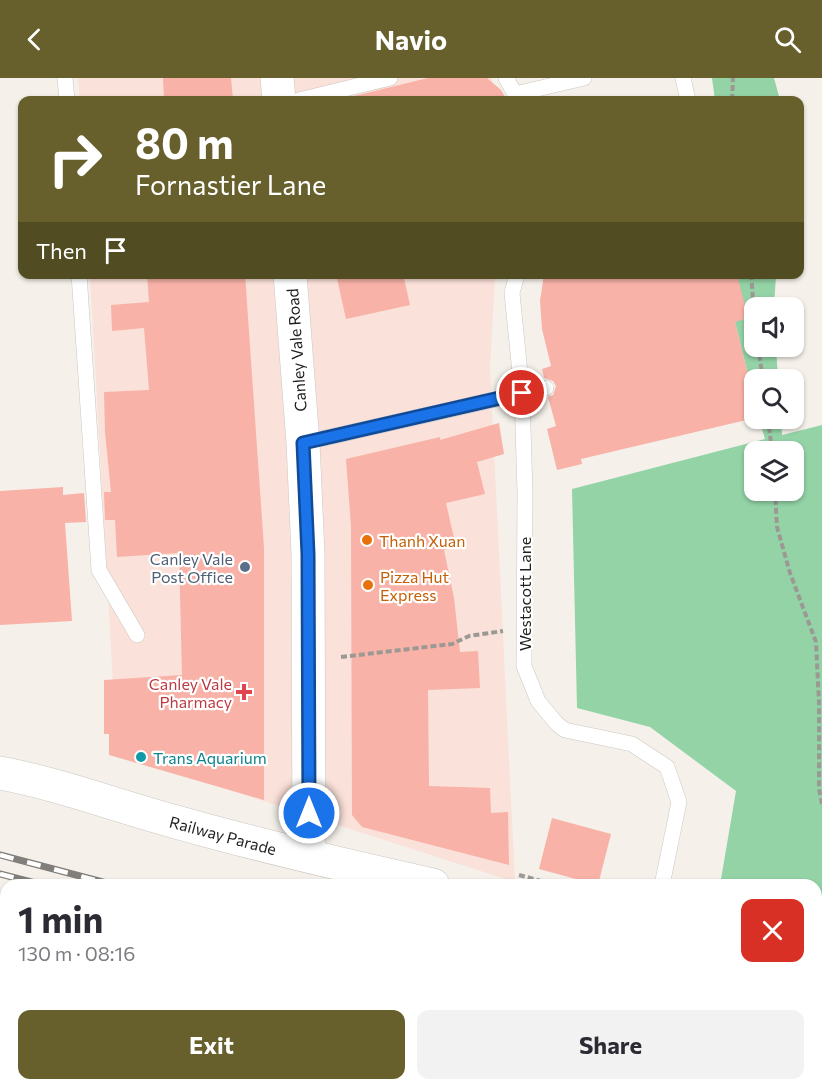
<!DOCTYPE html>
<html lang="en">
<head>
<meta charset="utf-8">
<style>
	:root { --surface:#fff; --page:#f2f2f3; --text:#2b2b33; --muted:#7c7c81; --accent:#67602c }
	body { margin:0; font-family:Commissioner,sans-serif; background:var(--page); color:var(--text); height:100vh; display:flex; flex-direction:column; font-size:22px; white-space:nowrap }
	* { box-sizing:border-box; margin:0 }
	p { font-size:20px; color:var(--muted) }
	.icon { flex:none; width:33px; height:33px; fill:none; stroke:currentColor; stroke-width:2; stroke-linecap:round; stroke-linejoin:round }
	.map { position:relative; flex:1; overflow:hidden }
	.details { position:absolute; left:0px; top:801px; width:822px; height:212px; display:flex; flex-direction:column; background:var(--surface); border-radius:18px 18px 0 0; box-shadow:0 2px 4px #0004 }
	.details>* { flex:none }
	.hud { position:absolute; left:18px; top:18px; width:786px; height:183px; border-radius:12px; box-shadow:0 2px 4px #0004; background:#67602c; color:#fff; overflow:hidden }
	.fabs { position:absolute; left:744px; top:219px; display:grid; gap:12px }
	.fabs a { display:grid; place-items:center; width:60px; height:60px; border-radius:12px; background:var(--surface); box-shadow:0 2px 4px #0004; font-size:30px }
	.pin { position:absolute; display:grid; place-items:center; width:51px; height:51px; color:#fff; margin:-26px; border:3px solid #fff; border-radius:50%; box-shadow:0 2px 6px #0007 }
	.me { position:absolute; width:66px; margin:-33px; rotate:0deg; stroke-linejoin:round; filter:drop-shadow(0 0 4px #0008) }
	.turn { display:flex; align-items:center; gap:21px; height:126px; padding:0 18px; font-size:27px }
	.turn .icon { width:78px; height:78px; stroke-width:2.5 }
	.turn b { display:block; font-size:42px; line-height:51px }
	.then { display:flex; align-items:center; height:57px; padding:0 18px; background:#0003; gap:12px; font-size:22px }
	.round { display:grid; place-items:center; flex:none; width:63px; height:63px; border-radius:12px; background:var(--page) }
	.head { display:flex; align-items:center; justify-content:space-between; height:102px; padding:0 18px }
	h1 { font-size:36px; font-weight:700; line-height:45px }
	.button { display:flex; gap:12px; margin-top:auto; padding:12px 18px }
	.button a { flex:1; height:69px; border-radius:12px; background:var(--accent); color:#fff; font-size:24px; font-weight:700; line-height:69px; text-align:center }
	.button a+a { background:var(--page); color:var(--text) }
	header { display:flex; justify-content:space-between; align-items:center; height:78px; padding:0 18px; background:var(--accent); color:#fff; font-size:27px; font-weight:700 }
	.map>svg:first-child { display:block }
	.commercial { fill:#fae1d9 }
	.education { fill:#f0e6d1 }
	.green { fill:#93d3a6; fill-rule:evenodd }
	.building { fill:#f8b2a7 }
	.lines { fill:none; stroke-linecap:round; stroke-linejoin:round }
	.service-casing { stroke:#cbc7c1; stroke-width:16 }
	.minor-casing { stroke:#cbc7c1; stroke-width:32 }
	.secondary-casing { stroke:#cbc7c1; stroke-width:34 }
	.path { stroke:#9c9995; stroke-width:4; stroke-dasharray:6 3; stroke-linecap:butt }
	.service { stroke:#fff; stroke-width:15 }
	.minor { stroke:#fff; stroke-width:30 }
	.secondary { stroke:#fff; stroke-width:33 }
	.rail-casing { stroke:#827f7b; stroke-width:7 }
	.rail { stroke:#fff; stroke-width:4.5; stroke-dasharray:14; stroke-linecap:butt }
	.route-casing { stroke:#114b97; stroke-width:15 }
	.route { stroke:#1a73e8; stroke-width:10 }
	.food-dot { fill:#e8710a; stroke:#fff; stroke-width:2 }
	.service-dot { fill:#5c6f8a; stroke:#fff; stroke-width:2 }
	.health-dot { fill:#e0444e; stroke:#fff; stroke-width:2 }
	.culture-dot { fill:#0f9aa8; stroke:#fff; stroke-width:2 }
	.labels { text-anchor:middle; dominant-baseline:central; stroke-width:4.5; stroke-linejoin:round; paint-order:stroke }
	.street-label { font-size:16px; fill:#201f1d; stroke:#fff }
	.food-label { font-size:16px; fill:#c56008; stroke:#fff; text-anchor:start }
	.service-label { font-size:16px; fill:#4e5e75; stroke:#fff; text-anchor:end }
	.health-label { font-size:16px; fill:#be3a42; stroke:#fff; text-anchor:end }
	.culture-label { font-size:16px; fill:#0d838f; stroke:#fff; text-anchor:start }
</style>
</head>
<body>
<header><svg class="icon" aria-label="back" viewBox="0 0 24 24"><path d="M15 5l-7 7 7 7"/></svg>Navio<svg class="icon" aria-label="search" viewBox="0 0 24 24"><circle cx="10" cy="10" r="6"/><path d="M15 15l6 6"/></svg></header>
<div class="map">
<svg width="822" height="1012" viewBox="0 0 822 1012">
	<rect width="100%" height="100%" fill="#f5f1ea"/>
	<!-- commercial -->
	<g class="commercial">
		<polygon points="78,0 492,0 493,22 80,22"/>
		<polygon points="90,197 495,197 490,290 515,804 117,676"/>
	</g>
	<!-- education -->
	<polygon class="education" points="82,1007 211,1006 226,1012 81,1012"/>
	<!-- green -->
	<g class="green">
		<polygon points="712,0 774,0 780,22 715,22"/>
		<polygon points="737,197 776,197 774,229 754,230 754,268 776,269 778,301 754,302 754,321 735,244"/>
		<path d="M 759,341 L 781,341 L 782,357 L 822,347 L 822,865 L 816,864 L 816,807 L 720,807 L 736,713 L 650,649 L 577,630 L 572,411 L 765,361 ZM 754,374 L 794,374 L 794,412 L 754,412 Z"/>
	</g>
	<!-- building -->
	<g class="building">
		<polygon points="163,0 231,0 233,22 164,22"/>
		<polygon points="428,0 487,0 501,12 507,22 338,22"/>
		<polygon points="147,196 245,196 264,470 264,722 109,677 109,656 104,656 104,602 182,597 179,475 117,479 115,442 105,442 104,414 111,414 105,354 104,314 149,312 144,250 112,253 111,227 149,224"/>
		<polygon points="336,196 403,196 410,227 346,241"/>
		<polygon points="544,196 737,196 748,240 735,244 754,321 755,340 581,381 582,386 557,392 547,351 556,348 548,319 553,317 556,308 553,303 544,300 542,291 551,288 542,251 540,223"/>
		<polygon points="499,345 504,376 477,384 485,416 446,425 456,469 444,472 454,520 460,574 478,573 480,610 428,612 429,708 490,710 491,735 508,734 509,787 362,749 352,737 351,448 346,381 440,359 440,362"/>
		<polygon points="63,409 63,417 84,415 86,444 65,445 72,543 0,547 0,413"/>
		<polygon points="552,740 611,756 598,807 539,791"/>
	</g>
	<g class="lines">
		<!-- service casing -->
		<g class="service-casing">
			<g id="service">
				<polyline points="65,0 67,22"/>
				<polyline points="506,0 515,16 517,22"/>
				<polyline points="683,0 688,22"/>
				<polyline points="515,16 584,0"/>
				<polyline points="299,22 390,0"/>
				<polyline points="79,196 99,492 137,557"/>
				<polyline points="517,196 512,215 522,315 525,415 524,588 538,623 557,646 565,652 632,666 667,689 679,724 662,807"/>
				<polyline points="303,365 546,310"/>
			</g>
		</g>
		<!-- minor casing -->
		<g class="minor-casing">
			<g id="minor">
				<polyline points="0,902 6,904"/>
				<polyline points="278,1006 279,1012"/>
				<polyline points="468,1006 487,1012"/>
			</g>
		</g>
		<!-- secondary casing -->
		<g class="secondary-casing">
			<g id="secondary">
				<polyline points="277,0 279,22"/>
				<polyline points="290,196 303,365 308,476 309,778"/>
				<path d="M 0,695 C 59,706 117,728 176,744 C 261,768 347,788 433,807"/>
				<polyline points="816,901 822,903"/>
			</g>
		</g>
		<!-- path -->
		<g class="path">
			<polyline points="732,22 733,0"/>
			<polyline points="751,196 754,234"/>
			<polyline points="758,268 763,302"/>
			<polyline points="768,340 772,374"/>
			<polyline points="775,412 777,449 790,495 816,564 819,625 819,711 822,726"/>
			<polyline points="341,579 452,566 469,558 503,553"/>
			<polyline points="519,797 557,807"/>
			<polyline points="348,1006 348,1012"/>
		</g>
		<!-- service -->
		<use href="#service" class="service"/>
		<!-- minor -->
		<use href="#minor" class="minor"/>
		<!-- secondary -->
		<use href="#secondary" class="secondary"/>
		<!-- rail casing -->
		<g class="rail-casing">
			<g id="rail">
				<polyline points="0,777 114,807"/>
				<polyline points="0,796 43,807"/>
				<polyline points="816,994 822,996"/>
				<polyline points="794,1006 814,1012"/>
			</g>
		</g>
		<!-- rail -->
		<use href="#rail" class="rail"/>
	</g>
	<g class="lines">
		<!-- route casing -->
		<g class="route-casing">
			<polyline id="route" points="309,735 308,476 303,365 522,315"/>
		</g>
		<!-- route -->
		<use href="#route" class="route"/>
	</g>
	<!-- markers -->
	<g class="food-dot">
		<circle cx="367" cy="462" r="6"/>
		<circle cx="368" cy="507" r="6"/>
	</g>
	<circle class="service-dot" cx="245" cy="489" r="6"/>
	<path class="health-dot" d="M241 605h6v6h6v6h-6v6h-6v-6h-6v-6h6z"/>
	<circle class="culture-dot" cx="141" cy="679" r="6"/>
	<g class="labels">
		<!-- street labels -->
		<g class="street-label">
			<text transform="translate(296 272) rotate(-94)">Canley Vale Road</text>
			<text transform="translate(524 516) rotate(-90)">Westacott Lane</text>
			<text transform="translate(223 757) rotate(15)">Railway Parade</text>
		</g>
		<!-- food labels -->
		<g class="food-label">
			<text x="379" y="462">Thanh Xuan</text>
			<text x="380" y="498">Pizza Hut<tspan x="380" dy="18">Express</tspan></text>
		</g>
		<!-- service labels -->
		<g class="service-label">
			<text x="233" y="480">Canley Vale<tspan x="233" dy="18">Post Office</tspan></text>
		</g>
		<!-- health labels -->
		<g class="health-label">
			<text x="232" y="605">Canley Vale<tspan x="232" dy="18">Pharmacy</tspan></text>
		</g>
		<!-- culture labels -->
		<g class="culture-label">
			<text x="153" y="679">Trans Aquarium</text>
		</g>
	</g>
</svg>
<div class="fabs">
<a><svg class="icon" aria-label="sound" viewBox="0 0 24 24"><path d="M4 9h4l5-4v14l-5-4H4zM17 9q2 3 0 6"/></svg></a>
<a><svg class="icon" aria-label="search" viewBox="0 0 24 24"><circle cx="10" cy="10" r="6"/><path d="M15 15l6 6"/></svg></a>
<a><svg class="icon" aria-label="layers" viewBox="0 0 24 24"><path d="M12 4l9 5-9 5-9-5zM3 14l9 5 9-5"/></svg></a>
</div>
<div class="pin" style="left:522px;top:315px;background:#d93025"><svg class="icon" aria-label="arrive" viewBox="0 0 24 24"><path d="M6 21V4h12l-3 4 3 4H6"/></svg></div>
<svg class="me" style="left:309px;top:735px" viewBox="-20 -20 40 40"><circle r="17" fill="#1a73e8" stroke="#fff" stroke-width="3"/><path d="M0-11L8 9 0 5-8 9z" fill="#fff"/></svg>
<div class="hud">
<div class="turn"><svg class="icon" aria-label="right" viewBox="0 0 24 24"><path d="M7 20v-9h11M14 6l5 5-5 5"/></svg><div><b>80 m</b>Fornastier Lane</div></div>
<div class="then">Then<svg class="icon" aria-label="arrive" viewBox="0 0 24 24"><path d="M6 21V4h12l-3 4 3 4H6"/></svg></div>
</div>
<section class="details">
<div class="head"><div><h1>1 min</h1><p>130 m · 08:16</p></div><a class="round" style="background:#d93025;color:#fff"><svg class="icon" aria-label="close" viewBox="0 0 24 24"><path d="M6 6l12 12M18 6L6 18"/></svg></a></div>
<div class="button"><a>Exit</a><a>Share</a></div>
</section>
</div>
</body>
</html>
